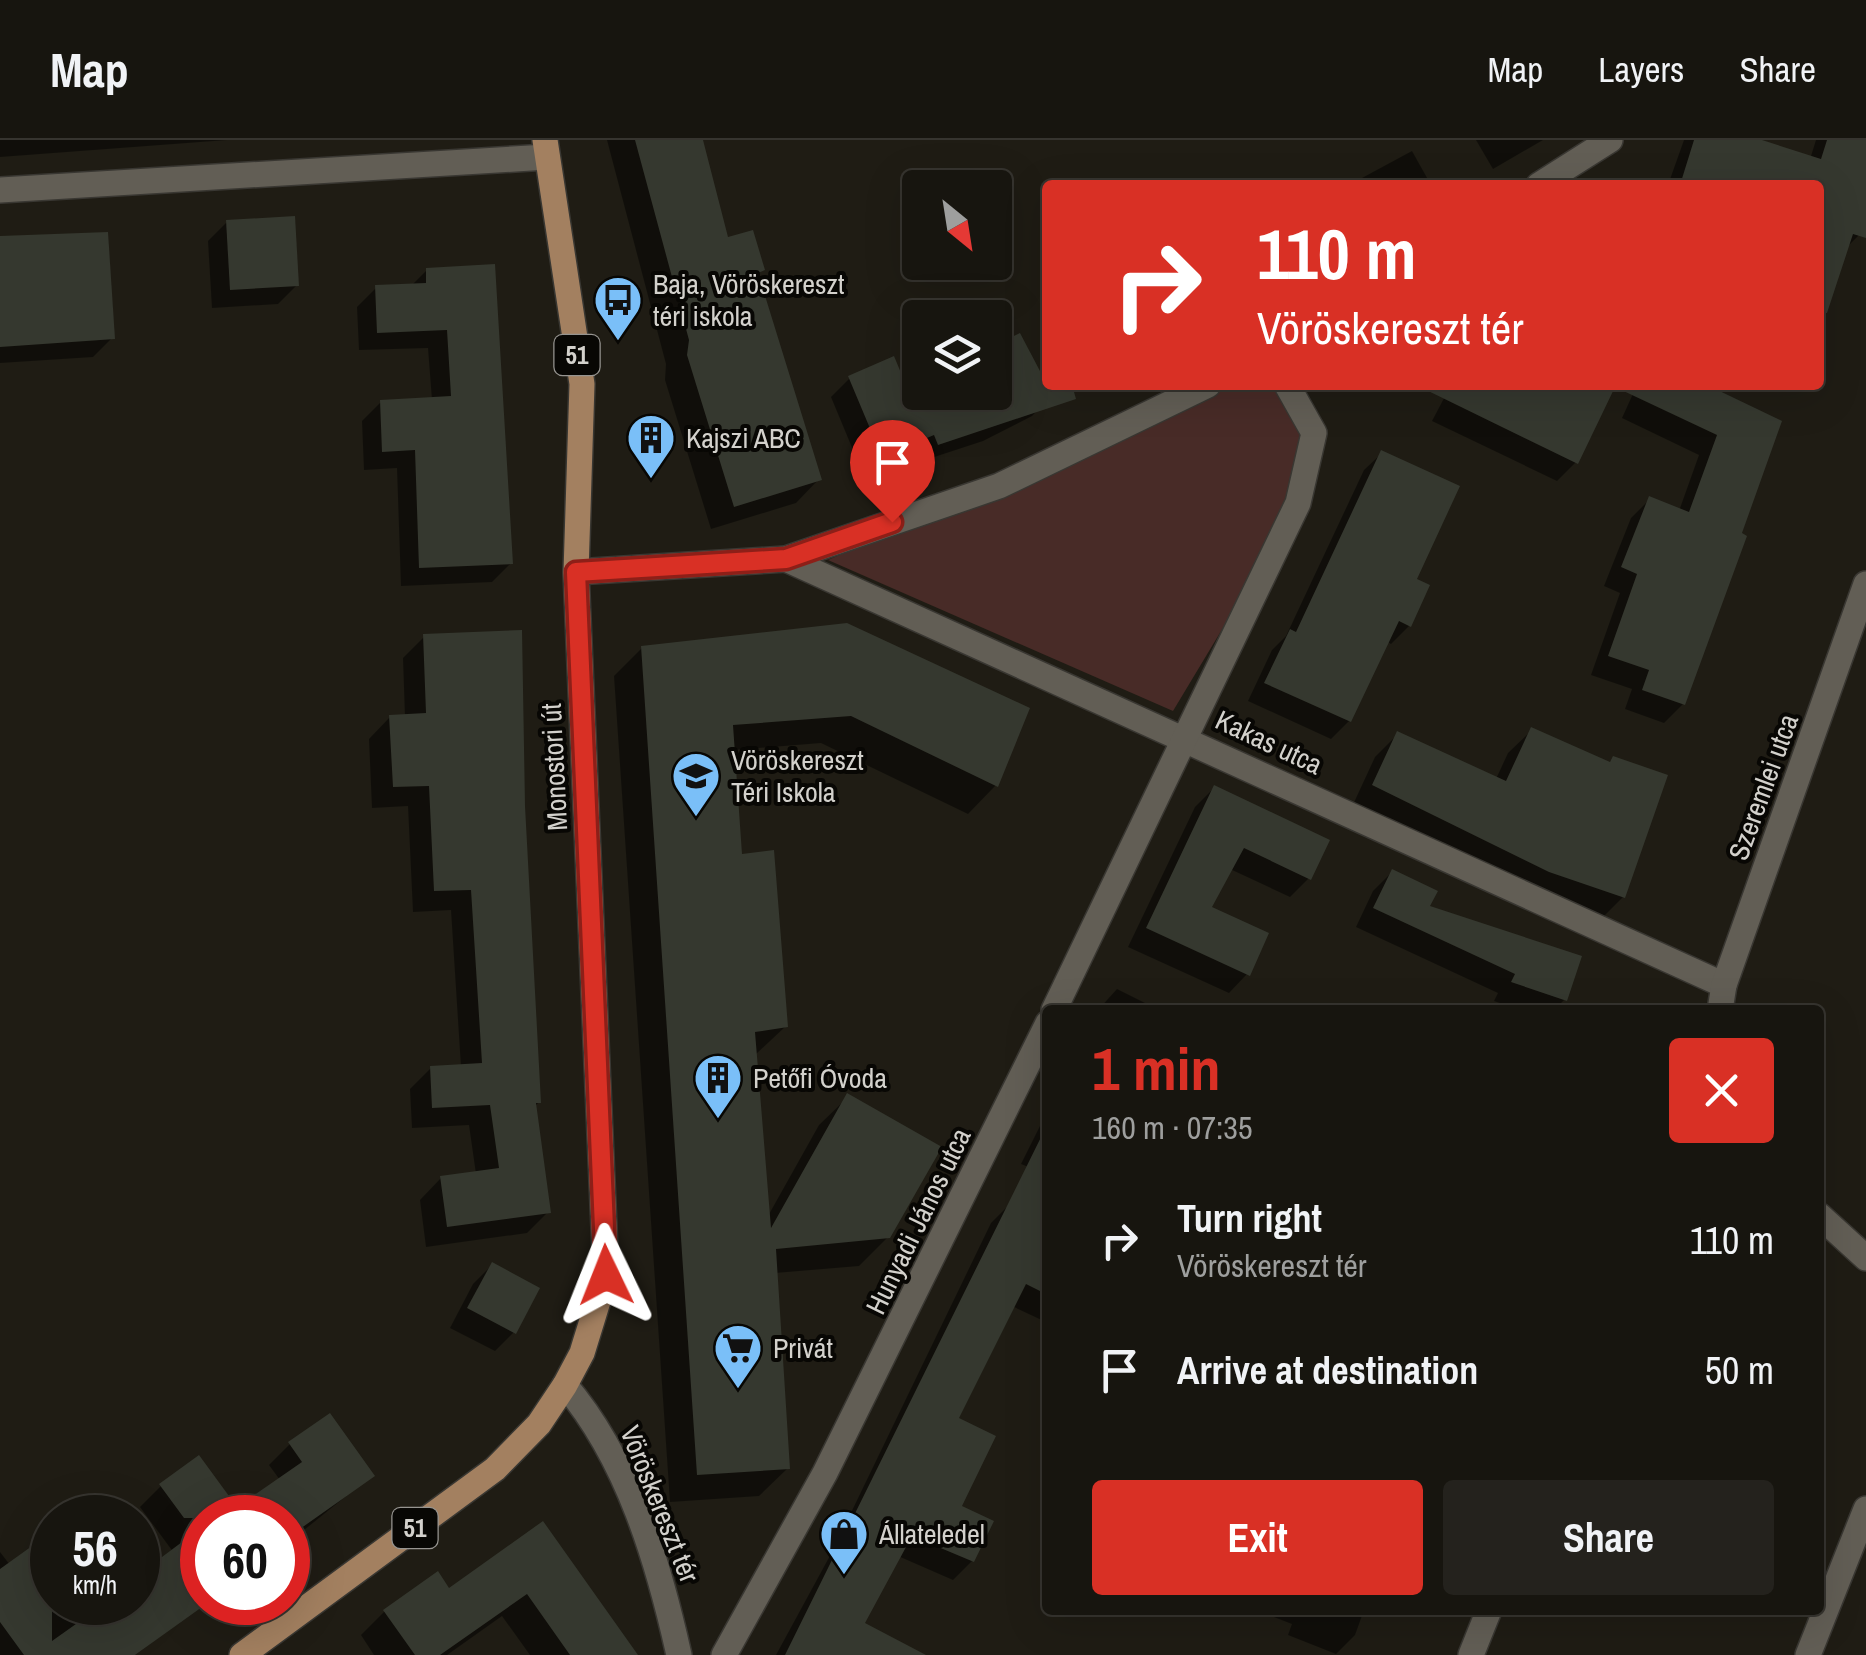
<!DOCTYPE html>
<html lang="en">
<head>
<meta charset="utf-8">
<style>
	:root { --surface:#17150f; --page:#24221d; --text:#f1f3f6; --muted:#9e9f9e; --line:#36342f; --accent:#d93025 }
	body { margin:0; font-family:"Archivo Narrow",sans-serif; background:var(--page); color:var(--text); height:100vh; display:flex; flex-direction:column; font-size:38px; white-space:nowrap }
	* { box-sizing:border-box; margin:0 }
	p { font-size:32px; color:var(--muted) }
	.icon { flex:none; width:55px; height:55px; fill:none; stroke:currentColor; stroke-width:2; stroke-linecap:round; stroke-linejoin:round }
	.map { position:relative; flex:1; overflow:hidden }
	.side { position:absolute; left:1042px; top:865px; width:782px; height:610px; display:flex; flex-direction:column; background:var(--surface); border-radius:10px; box-shadow:0 10px 40px #0002,0 0 0 2px var(--line) }
	.side>* { flex:none }
	.guide { position:absolute; left:1042px; top:40px; width:782px; height:210px; border-radius:10px; box-shadow:0 10px 40px #0002,0 0 0 2px var(--line); background:#d93025; color:#fff; overflow:hidden }
	.needle { width:65px; rotate:150deg }
	.buttons { position:absolute; left:902px; top:30px; display:grid; gap:20px }
	.buttons a { display:grid; place-items:center; width:110px; height:110px; border-radius:10px; background:var(--surface); box-shadow:0 10px 40px #0002,0 0 0 2px var(--line); font-size:50px }
	.speed { position:absolute; left:30px; top:1355px; display:flex; gap:20px; font-size:50px; font-weight:700; text-align:center }
	.speed>* { display:grid; place-content:center; width:130px; height:130px; border-radius:50%; background:var(--surface); box-shadow:0 10px 40px #0002,0 0 0 2px var(--line); line-height:1 }
	.speed small { font-size:25px; font-weight:400 }
	.speed .limit { border:15px solid #d22; background:#fff; color:#111 }
	.pin { position:absolute; display:grid; place-items:center; width:85px; height:85px; color:#fff; margin:-102px -42px; border-radius:50% 50% 50% 0; rotate:-45deg; box-shadow:0 0 10px #0007 }
	.pin .icon { rotate:45deg }
	.me { position:absolute; width:110px; margin:-55px; rotate:358deg; stroke-linejoin:round; filter:drop-shadow(0 0 8px #0008) }
	.turn { display:flex; align-items:center; gap:35px; height:210px; padding:0 50px; font-size:45px }
	.turn .icon { width:130px; height:130px; stroke-width:2.5 }
	.turn b { display:block; font-size:70px; line-height:85px }
	.round { display:grid; place-items:center; flex:none; width:105px; height:105px; border-radius:10px; background:var(--page) }
	.head { display:flex; align-items:center; justify-content:space-between; height:170px; padding:0 50px }
	h1 { font-size:60px; font-weight:700; line-height:75px; color:var(--accent) }
	.action { display:flex; gap:20px; margin-top:auto; padding:20px 50px }
	.action a { flex:1; height:115px; border-radius:10px; background:var(--accent); color:#fff; font-size:40px; font-weight:700; line-height:115px; text-align:center }
	.action a+a { background:var(--page); color:var(--text) }
	ul { padding:0; list-style:none }
	li { display:flex; align-items:center; gap:30px; height:130px; padding:0 50px }
	li div { flex:1 }
	li b { display:block; font-size:38px }
	li em { font-style:normal }
	header { display:flex; align-items:center; gap:60px; box-sizing:border-box; height:140px; padding:0 50px; background:var(--surface); border-bottom:2px solid var(--line) }
	header strong { font-size:48px }
	nav { display:flex; gap:55px; margin-inline-start:auto; font-size:35px }
	.map>svg:first-child { display:block }
	.green { fill:#482b27 }
	.shadow { fill:#0007 }
	.building { fill:#35382f }
	.lines { fill:none; stroke-linecap:round; stroke-linejoin:round }
	.minor-casing { stroke:#393732; stroke-width:28 }
	.major-casing { stroke:#393732; stroke-width:28 }
	.minor { stroke:#625e55; stroke-width:25 }
	.major { stroke:#a38060; stroke-width:25 }
	.route-casing { stroke:#8d1f18; stroke-width:25 }
	.route { stroke:#d93025; stroke-width:18 }
	.labels { text-anchor:middle; dominant-baseline:central; stroke-width:8; stroke-linejoin:round; paint-order:stroke }
	.shield { fill:#080704; stroke:#969490; stroke-width:2.5 }
	.shield-label { font-size:25px; font-weight:bold; fill:#d3d1cc }
	.poi-label { font-size:28px; fill:#d3d1cc; stroke:#080704; text-anchor:start }
	.street-label { font-size:28px; fill:#d3d1cc; stroke:#080704 }
</style>
</head>
<body>
<header>
<strong>Map</strong>
<nav><a>Map</a><a>Layers</a><a>Share</a></nav>
</header>
<div class="map">
<svg width="1866" height="1515" viewBox="0 0 1866 1515">
	<rect width="100%" height="100%" fill="#1f1c14"/>
	<!-- green -->
	<polygon class="green" points="1208,245 1287,245 1314,293 1298,363 1173,571 828,420 999,346"/>
	<!-- shadow -->
	<g class="shadow">
		<polygon points="0,0 227,0 0,17"/>
		<polygon points="607,0 702,0 726,100 762,130 757,135 819,339 796,363 711,389 665,240 666,224"/>
		<polygon points="1476,0 1543,0 1493,29"/>
		<polygon points="1684,0 1754,0 1752,45 1668,45"/>
		<polygon points="1816,0 1866,0 1866,74 1859,95 1845,109 1820,186 1820,45 1802,45"/>
		<polygon points="1412,11 1431,45 1349,45"/>
		<polygon points="227,82 297,145 278,164 212,168 208,101"/>
		<polygon points="0,100 112,198 93,217 0,223"/>
		<polygon points="493,127 511,423 492,442 401,446 397,328 364,330 362,281 381,262 432,260 428,208 359,210 357,167 376,148 411,146 427,130"/>
		<polygon points="995,208 1050,257 1032,276 983,301 919,322 915,312 863,334 831,257 850,238 914,270 995,252"/>
		<polygon points="1451,245 1613,245 1576,322 1557,341 1432,281"/>
		<polygon points="1637,245 1701,245 1779,283 1683,564 1664,583 1625,569 1632,549 1591,535 1620,453 1604,446 1631,378 1650,359 1679,371 1699,315 1622,278"/>
		<polygon points="1382,313 1414,440 1409,486 1391,504 1386,501 1349,581 1331,599 1248,561 1272,510 1286,496 1364,330"/>
		<polygon points="847,486 996,645 968,674 821,603 732,610 740,717 786,886 755,915 768,1076 819,985 848,957 888,1097 859,1126 775,1133 788,1328 759,1356 670,1362 614,536 642,508"/>
		<polygon points="424,497 523,666 539,962 534,967 548,1072 527,1093 426,1107 420,1060 441,1038 476,1034 469,985 412,988 410,949 431,928 461,927 451,770 413,772 408,666 372,668 369,599 390,577 405,577 403,518"/>
		<polygon points="1532,590 1608,624 1613,619 1623,757 1600,780 1351,669 1375,617 1398,594 1496,639 1508,613"/>
		<polygon points="1214,648 1309,738 1290,757 1230,729 1209,768 1247,834 1229,853 1128,807 1195,667"/>
		<polygon points="1392,732 1427,768 1565,859 1554,870 1520,870 1494,861 1498,853 1356,787 1373,751"/>
		<polygon points="1117,849 1159,870 1098,870"/>
		<polygon points="1048,970 1048,1035 1021,1024"/>
		<polygon points="1010,1064 1048,1082 1048,1183 1012,1166 956,1279 959,1367 972,1421 953,1440 898,1416 862,1484 902,1515 776,1515 832,1412 991,1083"/>
		<polygon points="492,1125 514,1192 495,1211 450,1188 473,1144"/>
		<polygon points="290,1304 371,1336 288,1403 288,1378 202,1378 202,1462 207,1462 135,1515 0,1515 0,1412 10,1425 38,1405 52,1425 52,1462 79,1462 89,1478 138,1462 138,1444 174,1413 140,1367 161,1346 236,1370 280,1340 269,1325"/>
		<polygon points="543,1384 635,1515 530,1515 502,1476 447,1515 374,1515 361,1495 384,1472 449,1451"/>
		<polygon points="1256,1470 1364,1470 1355,1495 1336,1514 1288,1495 1292,1484"/>
	</g>
	<!-- building -->
	<g class="building">
		<polygon points="635,0 703,0 728,97 753,90 765,130 758,133 822,340 734,367 687,215 689,200"/>
		<polygon points="1694,0 1762,0 1821,19 1827,0 1866,0 1866,98 1853,94 1827,173 1820,172 1820,45 1680,45"/>
		<polygon points="295,76 299,146 230,150 226,80"/>
		<polygon points="108,92 115,199 0,207 0,96"/>
		<polygon points="495,124 513,424 419,428 415,310 382,312 380,260 451,256 447,190 377,193 375,145 426,143 426,128"/>
		<polygon points="1020,193 1051,252 1074,252 1076,259 938,305 934,295 882,317 848,236 894,216 915,267 958,252 995,252 995,205"/>
		<polygon points="1416,245 1707,245 1782,281 1742,393 1747,396 1685,565 1642,550 1649,530 1608,516 1637,434 1621,427 1649,356 1689,372 1717,295 1615,247 1578,324"/>
		<polygon points="1381,310 1460,346 1417,439 1430,445 1411,487 1399,481 1351,582 1264,543 1290,489 1296,492"/>
		<polygon points="847,483 1030,568 998,647 851,576 733,585 742,714 774,710 788,887 755,892 771,1088 847,953 942,1007 890,1098 776,1109 790,1329 697,1335 641,506"/>
		<polygon points="522,490 525,666 541,963 536,963 551,1073 447,1087 440,1036 499,1028 490,965 432,968 430,926 482,923 471,750 434,751 429,646 393,647 389,575 426,573 423,494"/>
		<polygon points="1531,587 1610,622 1613,616 1668,635 1625,758 1549,732 1372,645 1397,591 1506,641"/>
		<polygon points="1214,645 1330,700 1311,740 1244,708 1212,767 1269,793 1250,836 1146,788"/>
		<polygon points="1392,729 1438,751 1430,766 1582,816 1567,861 1511,842 1515,834 1373,768"/>
		<polygon points="1048,983 1048,1155 1026,1144 959,1278 996,1296 962,1366 994,1381 974,1422 912,1396 865,1483 926,1515 785,1515"/>
		<polygon points="492,1122 540,1148 516,1194 467,1168"/>
		<polygon points="330,1273 375,1336 290,1396 288,1378 184,1378 159,1344 199,1315 237,1367 302,1322 288,1302"/>
		<polygon points="543,1381 638,1515 570,1515 527,1454 440,1515 415,1515 383,1470 438,1431 449,1448"/>
		<polygon points="202,1387 202,1467 135,1515 24,1515 0,1482 0,1429 39,1401 52,1421 52,1501 107,1462 138,1462 138,1435"/>
	</g>
	<g class="lines">
		<!-- minor casing -->
		<g class="minor-casing">
			<g id="minor">
				<polyline points="1539,45 1610,0"/>
				<polyline points="0,50 547,17"/>
				<polyline points="786,419 1724,845"/>
				<polyline points="576,432 786,419 999,346 1208,245"/>
				<polyline points="1054,870 1298,363 1314,293 1287,245"/>
				<polyline points="1720,870 1724,845 1866,444"/>
				<polyline points="1820,1076 1866,1118"/>
				<path d="M 565,1245 C 628,1319 658,1421 679,1515"/>
				<polyline points="724,1515 825,1333 1048,883"/>
				<polyline points="1471,1515 1489,1470"/>
				<polyline points="1808,1515 1866,1369"/>
			</g>
		</g>
		<!-- major casing -->
		<g class="major-casing">
			<polyline id="major" points="242,1515 495,1329 539,1284 565,1245 582,1213 606,1135 576,432 582,244 545,0"/>
		</g>
		<!-- minor -->
		<use href="#minor" class="minor"/>
		<!-- major -->
		<use href="#major" class="major"/>
	</g>
	<g class="lines">
		<!-- route casing -->
		<g class="route-casing">
			<polyline id="route" points="606,1135 576,432 786,419 892,382"/>
		</g>
		<!-- route -->
		<use href="#route" class="route"/>
	</g>
	<!-- icons -->
	<defs>
		<g id="bus-pin" transform="scale(2.5)"><path d="M0 17L-7.5 6A9.5 9.5 0 1 1 7.5 6Z" fill="#7abff8" stroke="#080704"/><path d="M-5-6H5V4H4V6H2V4H-2V6H-4V4H-5ZM-3.5-4V0h7V-4ZM-3.5 1.2v1.5H-2V1.2ZM2 1.2v1.5H3.5V1.2Z" fill="#111"/></g>
		<g id="building-pin" transform="scale(2.5)"><path d="M0 17L-7.5 6A9.5 9.5 0 1 1 7.5 6Z" fill="#7abff8" stroke="#080704"/><path d="M-4-6H4V6H1V3H-1V6H-4ZM-2.5-4.3h1.7v1.8h-1.7ZM.8-4.3h1.7v1.8H.8ZM-2.5-1h1.7V.8h-1.7ZM.8-1h1.7V.8H.8Z" fill="#111"/></g>
		<g id="school-pin" transform="scale(2.5)"><path d="M0 17L-7.5 6A9.5 9.5 0 1 1 7.5 6Z" fill="#7abff8" stroke="#080704"/><path d="M0-5L7-2L0 1L-7-2ZM-4 1L0 2.5L4 1V4Q0 6-4 4Z" fill="#111"/></g>
		<g id="supermarket-pin" transform="scale(2.5)"><path d="M0 17L-7.5 6A9.5 9.5 0 1 1 7.5 6Z" fill="#7abff8" stroke="#080704"/><path d="M-6-5.5h2.5l.6 2H6L4.5 2H-2.5L-4.4-4H-6ZM-1.5 3.2a1.3 1.3 0 1 0 .1 0ZM3 3.2a1.3 1.3 0 1 0 .1 0Z" fill="#111"/></g>
		<g id="shop-pin" transform="scale(2.5)"><path d="M0 17L-7.5 6A9.5 9.5 0 1 1 7.5 6Z" fill="#7abff8" stroke="#080704"/><path d="M-5-2.5h2.3a2.7 3.5 0 0 1 5.4 0H5L5.5 6h-11ZM-1.5-2.5h3a1.5 2.3 0 0 0-3 0Z" fill="#111"/></g>
	</defs>
	<g fill-rule="evenodd">
		<use href="#bus-pin" x="618" y="160"/>
		<use href="#building-pin" x="651" y="298"/>
		<use href="#school-pin" x="696" y="636"/>
		<use href="#building-pin" x="718" y="938"/>
		<use href="#supermarket-pin" x="738" y="1208"/>
		<use href="#shop-pin" x="844" y="1394"/>
	</g>
	<g class="labels">
		<!-- shield labels -->
		<g class="shield">
			<rect x="554.5" y="195" width="45" height="40" rx="8"/>
			<rect x="392.5" y="1368" width="45" height="40" rx="8"/>
		</g>
		<g class="shield-label">
			<text x="577" y="215">51</text>
			<text x="415" y="1388">51</text>
		</g>
		<!-- poi labels -->
		<g class="poi-label">
			<text x="653" y="144">Baja, Vöröskereszt<tspan x="653" dy="32">téri iskola</tspan></text>
			<text x="686" y="298">Kajszi ABC</text>
			<text x="731" y="620">Vöröskereszt<tspan x="731" dy="32">Téri Iskola</tspan></text>
			<text x="753" y="938">Petőfi Óvoda</text>
			<text x="773" y="1208">Privát</text>
			<text x="879" y="1394">Állateledel</text>
		</g>
		<!-- street labels -->
		<g class="street-label">
			<text transform="translate(1269 602) rotate(25)">Kakas utca</text>
			<text transform="translate(554 627) rotate(-93)">Monostori út</text>
			<text transform="translate(1763 647) rotate(-70)">Szeremlei utca</text>
			<text transform="translate(918 1081) rotate(-64)">Hunyadi János utca</text>
			<text transform="translate(660 1364) rotate(68)">Vöröskereszt tér</text>
		</g>
	</g>
</svg>
<div class="buttons">
<a><svg class="needle" viewBox="-14 -14 28 28"><path d="M0-13l5 13h-10z" fill="#e53935"/><path d="M0 13l5-13h-10z" fill="#9e9f9e"/></svg></a>
<a><svg class="icon" aria-label="layers" viewBox="0 0 24 24"><path d="M12 4l9 5-9 5-9-5zM3 14l9 5 9-5"/></svg></a>
</div>
<div class="speed"><div>56<small>km/h</small></div><div class="limit">60</div></div>
<div class="pin" style="left:892px;top:382px;background:#d93025"><svg class="icon" aria-label="arrive" viewBox="0 0 24 24"><path d="M6 21V4h12l-3 4 3 4H6"/></svg></div>
<svg class="me" style="left:606px;top:1135px" viewBox="-20 -20 40 40"><path d="M0-17L14 15 0 8-14 15z" fill="#d93025" stroke="#fff" stroke-width="4"/></svg>
<div class="guide">
<div class="turn"><svg class="icon" aria-label="right" viewBox="0 0 24 24"><path d="M7 20v-9h11M14 6l5 5-5 5"/></svg><div><b>110 m</b>Vöröskereszt tér</div></div>
</div>
<section class="side">
<div class="head"><div><h1>1 min</h1><p>160 m · 07:35</p></div><a class="round" style="background:#d93025;color:#fff"><svg class="icon" aria-label="close" viewBox="0 0 24 24"><path d="M6 6l12 12M18 6L6 18"/></svg></a></div>
<ul>
<li><svg class="icon" aria-label="right" viewBox="0 0 24 24"><path d="M7 20v-9h11M14 6l5 5-5 5"/></svg><div><b>Turn right</b><p>Vöröskereszt tér</p></div><em>110 m</em></li>
<li><svg class="icon" aria-label="arrive" viewBox="0 0 24 24"><path d="M6 21V4h12l-3 4 3 4H6"/></svg><div><b>Arrive at destination</b></div><em>50 m</em></li>
</ul>
<div class="action"><a>Exit</a><a>Share</a></div>
</section>
</div>
</body>
</html>
